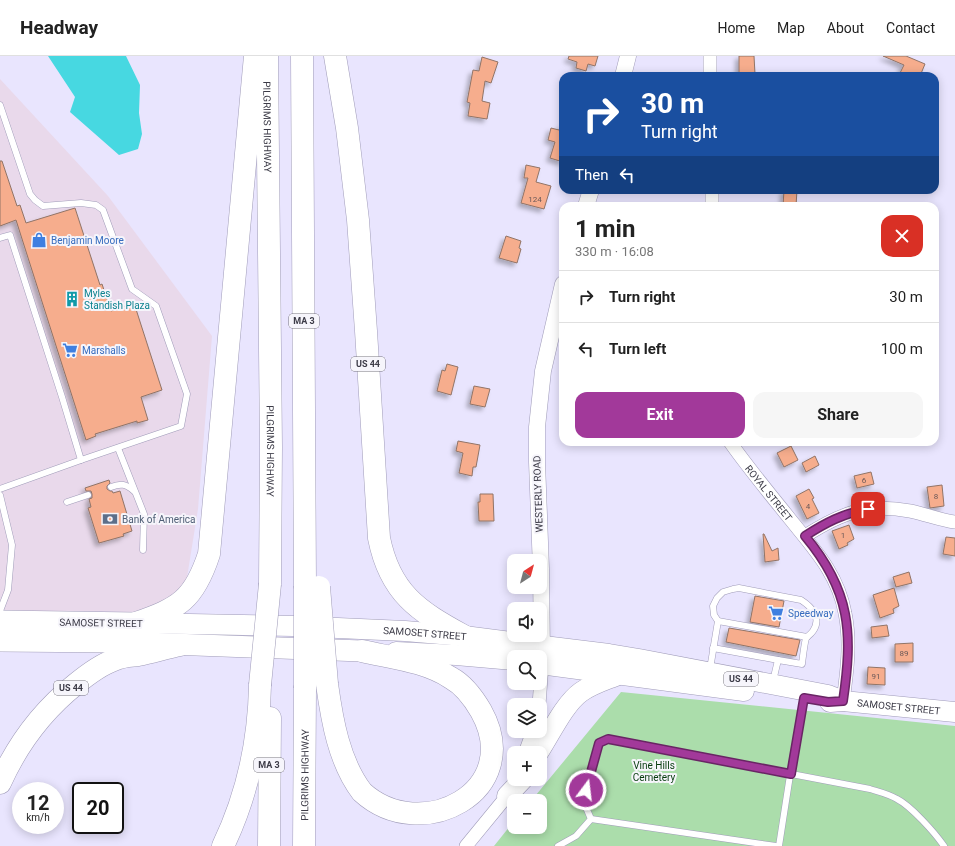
<!DOCTYPE html>
<html lang="en">
<head>
<meta charset="utf-8">
<style>
	:root { --surface:#fff; --page:#f6f6f6; --text:#222; --muted:#767676; --line:#e0e0e0; --accent:#a2399a }
	body { margin:0; font-family:Roboto,sans-serif; background:var(--page); color:var(--text); height:100vh; display:flex; flex-direction:column; font-size:15px; white-space:nowrap }
	* { box-sizing:border-box; margin:0 }
	p { font-size:13px; color:var(--muted) }
	.icon { flex:none; width:22px; height:22px; fill:none; stroke:currentColor; stroke-width:2; stroke-linecap:round; stroke-linejoin:round }
	.map { position:relative; flex:1; overflow:hidden }
	.panel { position:absolute; left:559px; top:146px; width:380px; height:244px; display:flex; flex-direction:column; background:var(--surface); border-radius:12px; box-shadow:0 2px 10px #0003 }
	.panel>* { flex:none }
	.top-card { position:absolute; left:559px; top:16px; width:380px; height:122px; border-radius:12px; box-shadow:0 2px 10px #0003; background:#1a4fa0; color:#fff; overflow:hidden }
	.needle { width:26px; rotate:36deg }
	.fabs { position:absolute; left:507px; top:498px; display:grid; gap:8px }
	.fabs a { display:grid; place-items:center; width:40px; height:40px; border-radius:8px; background:var(--surface); box-shadow:0 2px 10px #0003; font-size:20px }
	.speed { position:absolute; left:12px; top:726px; display:flex; gap:8px; font-size:20px; font-weight:700; text-align:center }
	.speed>* { display:grid; place-content:center; width:52px; height:52px; border-radius:50%; background:var(--surface); box-shadow:0 2px 10px #0003; line-height:1 }
	.speed small { font-size:10px; font-weight:400 }
	.speed .limit { border:2px solid #111; border-radius:6px; background:#fff; color:#111 }
	.pin { position:absolute; display:grid; place-items:center; width:34px; height:34px; color:#fff; margin:-17px; border-radius:8px; box-shadow:0 2px 6px #0006 }
	.me { position:absolute; width:44px; margin:-22px; rotate:15deg; stroke-linejoin:round; filter:drop-shadow(0 0 3px #0008) }
	.turn { display:flex; align-items:center; gap:14px; height:84px; padding:0 16px; font-size:18px }
	.turn .icon { width:52px; height:52px; stroke-width:2.5 }
	.turn b { display:block; font-size:28px; line-height:34px }
	.then { display:flex; align-items:center; height:38px; padding:0 16px; background:#0003; gap:8px; font-size:15px }
	.round { display:grid; place-items:center; flex:none; width:42px; height:42px; border-radius:12px; background:var(--page) }
	.overview { display:flex; align-items:center; justify-content:space-between; height:68px; padding:0 16px }
	h1 { font-size:24px; font-weight:700; line-height:30px }
	.primary-button { display:flex; gap:8px; margin-top:auto; padding:8px 16px }
	.primary-button a { flex:1; height:46px; border-radius:12px; background:var(--accent); color:#fff; font-size:16px; font-weight:700; line-height:46px; text-align:center }
	.primary-button a+a { background:var(--page); color:var(--text) }
	ul { padding:0; list-style:none }
	li { display:flex; align-items:center; gap:12px; height:52px; padding:0 16px; border-top:1px solid var(--line) }
	li div { flex:1 }
	li b { display:block; font-size:15px }
	li em { font-style:normal }
	header { display:flex; align-items:center; gap:24px; box-sizing:border-box; height:56px; padding:0 20px; background:var(--surface); border-bottom:1px solid var(--line) }
	header strong { font-size:19px }
	nav { display:flex; gap:22px; margin-inline-start:auto; font-size:14px }
	.map>svg:first-child { display:block }
	.commercial { fill:#e9d9eb }
	.green { fill:#abddab }
	.water { fill:#47d8e1 }
	.building { fill:#f6ad8d; stroke:#917467; filter:url(#shadow) }
	.lines { fill:none; stroke-linecap:round; stroke-linejoin:round }
	.service-casing { stroke:#a09cb9; stroke-width:7 }
	.minor-casing { stroke:#a09cb9; stroke-width:14 }
	.tertiary-casing { stroke:#a09cb9; stroke-width:17 }
	.primary-casing { stroke:#a09cb9; stroke-width:21 }
	.trunk-casing { stroke:#a09cb9; stroke-width:22 }
	.motorway-casing { stroke:#a09cb9; stroke-width:23 }
	.service { stroke:#fff; stroke-width:6 }
	.minor { stroke:#fff; stroke-width:13 }
	.tertiary { stroke:#fff; stroke-width:16 }
	.primary { stroke:#fff; stroke-width:20 }
	.trunk { stroke:#fff; stroke-width:21 }
	.motorway { stroke:#fff; stroke-width:22 }
	.motorway-bridge-casing { stroke:#a09cb9; stroke-width:23; stroke-linecap:butt }
	.motorway-bridge { stroke:#fff; stroke-width:22 }
	.route-casing { stroke:#692564; stroke-width:10 }
	.route { stroke:#a2399a; stroke-width:7 }
	.labels { text-anchor:middle; dominant-baseline:central; stroke-width:4; stroke-linejoin:round; paint-order:stroke }
	.number-label { font-size:8px; fill:#6a5858 }
	.shield { fill:#f6f5fb; stroke:#74737d; stroke-width:1 }
	.shield-label { font-size:9px; font-weight:bold; fill:#3c3b47 }
	.street-label { font-size:10px; fill:#3c3b47; stroke:#f6f5fb }
	.shop-label { font-size:10px; fill:#366cbe; stroke:#f6f5fb; text-anchor:start }
	.culture-label { font-size:10px; fill:#0d838f; stroke:#f6f5fb; text-anchor:start }
	.service-label { font-size:10px; fill:#4e5e75; stroke:#f6f5fb; text-anchor:start }
	.park-label { font-size:10px; fill:#063b0e; stroke:#f6f5fb }
</style>
</head>
<body>
<header>
<strong>Headway</strong>
<nav><a>Home</a><a>Map</a><a>About</a><a>Contact</a></nav>
</header>
<div class="map">
<svg width="955" height="790" viewBox="0 0 955 790">
	<defs>
		<filter id="shadow"><feDropShadow dx="-3.5" dy="3.5" stdDeviation="2" flood-color="#0004"/></filter>
	</defs>
	<rect width="100%" height="100%" fill="#e9e5fe"/>
	<!-- commercial -->
	<polygon class="commercial" points="0,23 108,140 212,280 198,453 185,534 139,556 0,555"/>
	<!-- green -->
	<polygon class="green" points="621,636 955,670 955,790 494,790 514,765 514,771 540,771 540,745 531,745"/>
	<!-- water -->
	<polygon class="water" points="48,0 126,0 140,29 139,57 142,78 138,93 119,99 70,56 75,41"/>
	<!-- building -->
	<g class="building">
		<polygon points="569,0 598,0 595,10 588,8 586,15 576,12 577,6 568,3"/>
		<polygon points="739,0 754,0 755,18 739,19"/>
		<polygon points="883,0 906,0 925,8 920,20 906,20 900,17 904,9"/>
		<polygon points="482,1 498,6 491,27 485,25 482,45 490,47 487,63 468,60 470,47 467,46 473,14 479,15"/>
		<polygon points="561,69 563,69 563,106 550,102 555,86 548,84 551,72 559,74"/>
		<polygon points="0,105 2,105 17,150 20,149 26,167 75,152 100,229 102,228 111,255 134,247 162,334 141,341 148,364 137,367 137,365 95,378 96,380 86,384 16,164 0,170"/>
		<polygon points="526,109 540,112 536,126 551,130 544,153 521,147 528,122 524,122"/>
		<polygon points="784,134 797,134 796,150 783,150"/>
		<polygon points="506,180 521,185 519,192 521,193 517,207 499,202"/>
		<polygon points="447,308 458,311 451,339 437,335 442,314 445,315"/>
		<polygon points="474,330 490,333 485,351 470,348"/>
		<polygon points="458,385 480,389 476,411 473,411 472,420 459,417 463,397 456,395"/>
		<polygon points="791,390 798,404 784,411 777,397"/>
		<polygon points="815,400 819,409 806,416 802,407"/>
		<polygon points="871,416 874,428 857,432 854,420"/>
		<polygon points="109,424 110,427 107,430 107,433 110,435 112,435 113,437 120,435 132,475 123,478 124,480 99,487 88,452 91,451 89,443 92,442 92,438 91,435 86,435 85,432"/>
		<polygon points="942,429 944,450 930,452 927,431"/>
		<polygon points="809,433 814,442 812,443 819,457 807,463 796,440"/>
		<polygon points="480,438 493,438 494,465 479,465 478,446 480,446"/>
		<polygon points="849,469 854,483 847,487 848,489 839,493 832,475"/>
		<polygon points="763,478 764,478 772,495 778,492 779,504 765,506"/>
		<polygon points="946,481 955,482 955,500 943,498"/>
		<polygon points="909,516 912,527 896,531 893,521"/>
		<polygon points="894,532 899,550 893,553 894,557 880,562 873,539"/>
		<polygon points="755,540 784,545 779,571 750,566"/>
		<polygon points="887,569 889,580 872,582 871,571"/>
		<polygon points="729,572 800,584 796,600 726,586"/>
		<polygon points="913,587 913,606 895,606 895,588"/>
		<polygon points="868,611 885,612 885,629 867,628"/>
	</g>
	<g class="lines">
		<!-- service casing -->
		<g class="service-casing">
			<g id="service">
				<polyline points="0,49 30,138 35,144 43,150 81,147 96,149 103,154 132,233 156,250 187,338 181,370 81,404"/>
				<polyline points="0,182 10,179 62,341 81,404 0,433"/>
				<polyline points="118,392 144,458 143,494"/>
				<path d="M 111,431 C 121,427 126,428 134,435"/>
				<polyline points="0,439 12,489 8,534 0,555"/>
				<polyline points="67,446 88,439"/>
				<polyline points="718,565 807,581"/>
				<polyline points="713,592 778,604"/>
				<path d="M 710,613 L 718,565 L 714,559 L 713,550 L 717,542 L 723,536 L 733,533 L 739,532 L 801,544 C 812,551 822,562 813,575 C 811,578 808,580 806,582 C 804,590 803,600 802,608 L 778,604 L 773,625"/>
				<polyline points="591,763 776,790"/>
				<path d="M 558,790 L 576,780 L 591,763 L 585,749 L 586,734 L 599,687 L 608,683 L 870,733 C 880,736 889,738 897,743 C 911,750 935,777 944,790"/>
				<polyline points="779,790 793,700 804,642"/>
			</g>
		</g>
		<!-- minor casing -->
		<g class="minor-casing">
			<g id="minor">
				<polyline points="710,0 710,20"/>
				<polyline points="712,150 712,134"/>
				<path id="s1" d="M 730,386 C 749,413 770,438 790,463 C 814,493 838,518 845,557 C 851,586 847,616 843,645"/>
				<path d="M 805,480 C 841,457 866,447 910,455 C 925,458 940,464 955,466"/>
				<polyline points="539,649 542,608"/>
				<polyline points="525,697 533,675"/>
				<polyline points="466,790 507,740 510,733"/>
			</g>
		</g>
		<!-- tertiary casing -->
		<g class="tertiary-casing">
			<g id="tertiary">
				<polyline points="623,20 628,0"/>
				<polyline points="586,150 591,134"/>
				<polyline points="542,601 541,513 537,406 537,371 543,315 563,228"/>
			</g>
		</g>
		<!-- primary casing -->
		<g class="primary-casing">
			<g id="primary">
				<path id="s2" d="M 137,567 L 293,570 L 405,575 L 464,580 L 609,598 L 639,603 L 828,639 L 843,645"/>
				<polyline points="396,596 456,599 514,604"/>
				<polyline points="540,608 744,635"/>
				<path id="s3" d="M 830,646 L 843,645 L 955,656"/>
				<path d="M 538,697 C 550,679 564,648 581,636 C 592,628 606,624 618,619"/>
				<polyline points="507,740 523,723"/>
			</g>
		</g>
		<!-- trunk casing -->
		<g class="trunk-casing">
			<g id="trunk">
				<polyline points="0,565 136,567"/>
				<polyline points="0,585 116,586 362,595"/>
			</g>
		</g>
		<!-- motorway casing -->
		<g class="motorway-casing">
			<g id="motorway">
				<path id="s4" d="M 267,0 L 271,391 L 270,528"/>
				<polyline points="302,0 305,530"/>
				<path d="M 335,0 L 347,72 L 358,164 L 366,275 L 379,482 C 390,537 418,555 464,580"/>
				<path d="M 136,567 C 179,552 194,544 209,498 L 255,0"/>
				<path d="M 327,628 C 332,664 339,706 362,736 C 421,790 526,735 481,655 C 474,643 464,629 451,622 C 425,605 392,602 362,595"/>
				<path d="M 0,727 C 18,687 42,655 76,628 C 87,619 100,609 114,604 C 122,600 130,600 138,599 C 152,596 166,592 180,589"/>
				<path d="M 223,790 C 247,740 259,685 260,629"/>
				<polyline points="269,790 270,662"/>
				<path id="s5" d="M 304,790 L 305,632"/>
			</g>
		</g>
		<!-- service -->
		<use href="#service" class="service"/>
		<!-- minor -->
		<use href="#minor" class="minor"/>
		<!-- tertiary -->
		<use href="#tertiary" class="tertiary"/>
		<!-- primary -->
		<use href="#primary" class="primary"/>
		<!-- trunk -->
		<use href="#trunk" class="trunk"/>
		<!-- motorway -->
		<use href="#motorway" class="motorway"/>
		<!-- motorway-bridge casing -->
		<g class="motorway-bridge-casing">
			<g id="motorway-bridge">
				<polyline points="319,531 327,628"/>
				<polyline points="260,629 270,528"/>
				<polyline points="305,632 305,530"/>
			</g>
		</g>
		<!-- motorway-bridge -->
		<use href="#motorway-bridge" class="motorway-bridge"/>
	</g>
	<g class="lines">
		<!-- route casing -->
		<g class="route-casing">
			<path id="route" d="M 586,734 L 599,687 L 608,683 L 791,718 L 804,642 L 828,646 L 843,645 C 853,577 851,535 805,480 C 825,467 844,457 868,453"/>
		</g>
		<!-- route -->
		<use href="#route" class="route"/>
	</g>
	<!-- icons -->
	<defs>
		<g id="shop-bare" transform="scale(1.2)"><path d="M-5-2.5h2.3a2.7 3.5 0 0 1 5.4 0H5L5.5 6h-11ZM-1.5-2.5h3a1.5 2.3 0 0 0-3 0Z" fill="#3f7fe0" stroke="#f6f5fb" stroke-width="2.5" paint-order="stroke"/></g>
		<g id="building-bare" transform="scale(1.2)"><path d="M-4-6H4V6H1V3H-1V6H-4ZM-2.5-4.3h1.7v1.8h-1.7ZM.8-4.3h1.7v1.8H.8ZM-2.5-1h1.7V.8h-1.7ZM.8-1h1.7V.8H.8Z" fill="#0f9aa8" stroke="#f6f5fb" stroke-width="2.5" paint-order="stroke"/></g>
		<g id="supermarket-bare" transform="scale(1.2)"><path d="M-6-5.5h2.5l.6 2H6L4.5 2H-2.5L-4.4-4H-6ZM-1.5 3.2a1.3 1.3 0 1 0 .1 0ZM3 3.2a1.3 1.3 0 1 0 .1 0Z" fill="#3f7fe0" stroke="#f6f5fb" stroke-width="2.5" paint-order="stroke"/></g>
		<g id="bank-bare" transform="scale(1.2)"><path d="M-6-4H6V4H-6ZM0-2.3a2.3 2.3 0 1 0 0 4.6a2.3 2.3 0 1 0 0-4.6Z" fill="#5c6f8a" stroke="#f6f5fb" stroke-width="2.5" paint-order="stroke"/></g>
	</defs>
	<g fill-rule="evenodd">
		<use href="#shop-bare" x="39" y="184"/>
		<use href="#building-bare" x="72" y="243"/>
		<use href="#supermarket-bare" x="70" y="294"/>
		<use href="#bank-bare" x="110" y="463"/>
		<use href="#supermarket-bare" x="776" y="557"/>
	</g>
	<g class="labels">
		<!-- number labels -->
		<g class="number-label">
			<text x="535" y="143">124</text>
			<text x="864" y="424">6</text>
			<text x="936" y="440">8</text>
			<text x="808" y="450">4</text>
			<text x="843" y="479">1</text>
			<text x="904" y="597">89</text>
			<text x="876" y="620">91</text>
		</g>
		<!-- shield labels -->
		<g class="shield">
			<rect x="289" y="258" width="30" height="14" rx="3"/>
			<rect x="351" y="301" width="34" height="14" rx="3"/>
			<rect x="724" y="616" width="34" height="14" rx="3"/>
			<rect x="54" y="625" width="34" height="14" rx="3"/>
			<rect x="254" y="702" width="30" height="14" rx="3"/>
		</g>
		<g class="shield-label">
			<text x="304" y="265">MA 3</text>
			<text x="368" y="308">US 44</text>
			<text x="741" y="623">US 44</text>
			<text x="71" y="632">US 44</text>
			<text x="269" y="709">MA 3</text>
		</g>
		<!-- street labels -->
		<g class="street-label">
			<text stroke="none"><textPath href="#s4" startOffset="71">PILGRIMS HIGHWAY</textPath></text>
			<text stroke="none"><textPath href="#s4" startOffset="395">PILGRIMS HIGHWAY</textPath></text>
			<text stroke="none"><textPath href="#s1" startOffset="64">ROYAL STREET</textPath></text>
			<text transform="translate(538 438) rotate(-92)">WESTERLY ROAD</text>
			<text transform="translate(101 567) rotate(1)">SAMOSET STREET</text>
			<text stroke="none"><textPath href="#s2" startOffset="288">SAMOSET STREET</textPath></text>
			<text stroke="none"><textPath href="#s3" startOffset="69">SAMOSET STREET</textPath></text>
			<text stroke="none"><textPath href="#s5" startOffset="71">PILGRIMS HIGHWAY</textPath></text>
		</g>
		<!-- shop labels -->
		<g class="shop-label">
			<text x="51" y="184">Benjamin Moore</text>
			<text x="82" y="294">Marshalls</text>
			<text x="788" y="557">Speedway</text>
		</g>
		<!-- culture labels -->
		<g class="culture-label">
			<text x="84" y="237">Myles<tspan x="84" dy="12">Standish Plaza</tspan></text>
		</g>
		<!-- service labels -->
		<g class="service-label">
			<text x="122" y="463">Bank of America</text>
		</g>
		<!-- park labels -->
		<g class="park-label">
			<text x="654" y="709">Vine Hills<tspan x="654" dy="12">Cemetery</tspan></text>
		</g>
	</g>
</svg>
<div class="fabs">
<a><svg class="needle" viewBox="-14 -14 28 28"><path d="M0-13l5 13h-10z" fill="#e53935"/><path d="M0 13l5-13h-10z" fill="#767676"/></svg></a>
<a><svg class="icon" aria-label="sound" viewBox="0 0 24 24"><path d="M4 9h4l5-4v14l-5-4H4zM17 9q2 3 0 6"/></svg></a>
<a><svg class="icon" aria-label="search" viewBox="0 0 24 24"><circle cx="10" cy="10" r="6"/><path d="M15 15l6 6"/></svg></a>
<a><svg class="icon" aria-label="layers" viewBox="0 0 24 24"><path d="M12 4l9 5-9 5-9-5zM3 14l9 5 9-5"/></svg></a>
<a>+</a>
<a>−</a>
</div>
<div class="speed"><div>12<small>km/h</small></div><div class="limit">20</div></div>
<div class="pin" style="left:868px;top:453px;background:#d93025"><svg class="icon" aria-label="arrive" viewBox="0 0 24 24"><path d="M6 21V4h12l-3 4 3 4H6"/></svg></div>
<svg class="me" style="left:586px;top:734px" viewBox="-20 -20 40 40"><circle r="17" fill="#a2399a" stroke="#fff" stroke-width="3"/><path d="M0-11L8 9 0 5-8 9z" fill="#fff"/></svg>
<div class="top-card">
<div class="turn"><svg class="icon" aria-label="right" viewBox="0 0 24 24"><path d="M7 20v-9h11M14 6l5 5-5 5"/></svg><div><b>30 m</b>Turn right</div></div>
<div class="then">Then<svg class="icon" aria-label="left" viewBox="0 0 24 24"><path d="M17 20v-9H6M10 6l-5 5 5 5"/></svg></div>
</div>
<section class="panel">
<div class="overview"><div><h1>1 min</h1><p>330 m · 16:08</p></div><a class="round" style="background:#d93025;color:#fff"><svg class="icon" aria-label="close" viewBox="0 0 24 24"><path d="M6 6l12 12M18 6L6 18"/></svg></a></div>
<ul>
<li><svg class="icon" aria-label="right" viewBox="0 0 24 24"><path d="M7 20v-9h11M14 6l5 5-5 5"/></svg><div><b>Turn right</b></div><em>30 m</em></li>
<li><svg class="icon" aria-label="left" viewBox="0 0 24 24"><path d="M17 20v-9H6M10 6l-5 5 5 5"/></svg><div><b>Turn left</b></div><em>100 m</em></li>
</ul>
<div class="primary-button"><a>Exit</a><a>Share</a></div>
</section>
</div>
</body>
</html>
